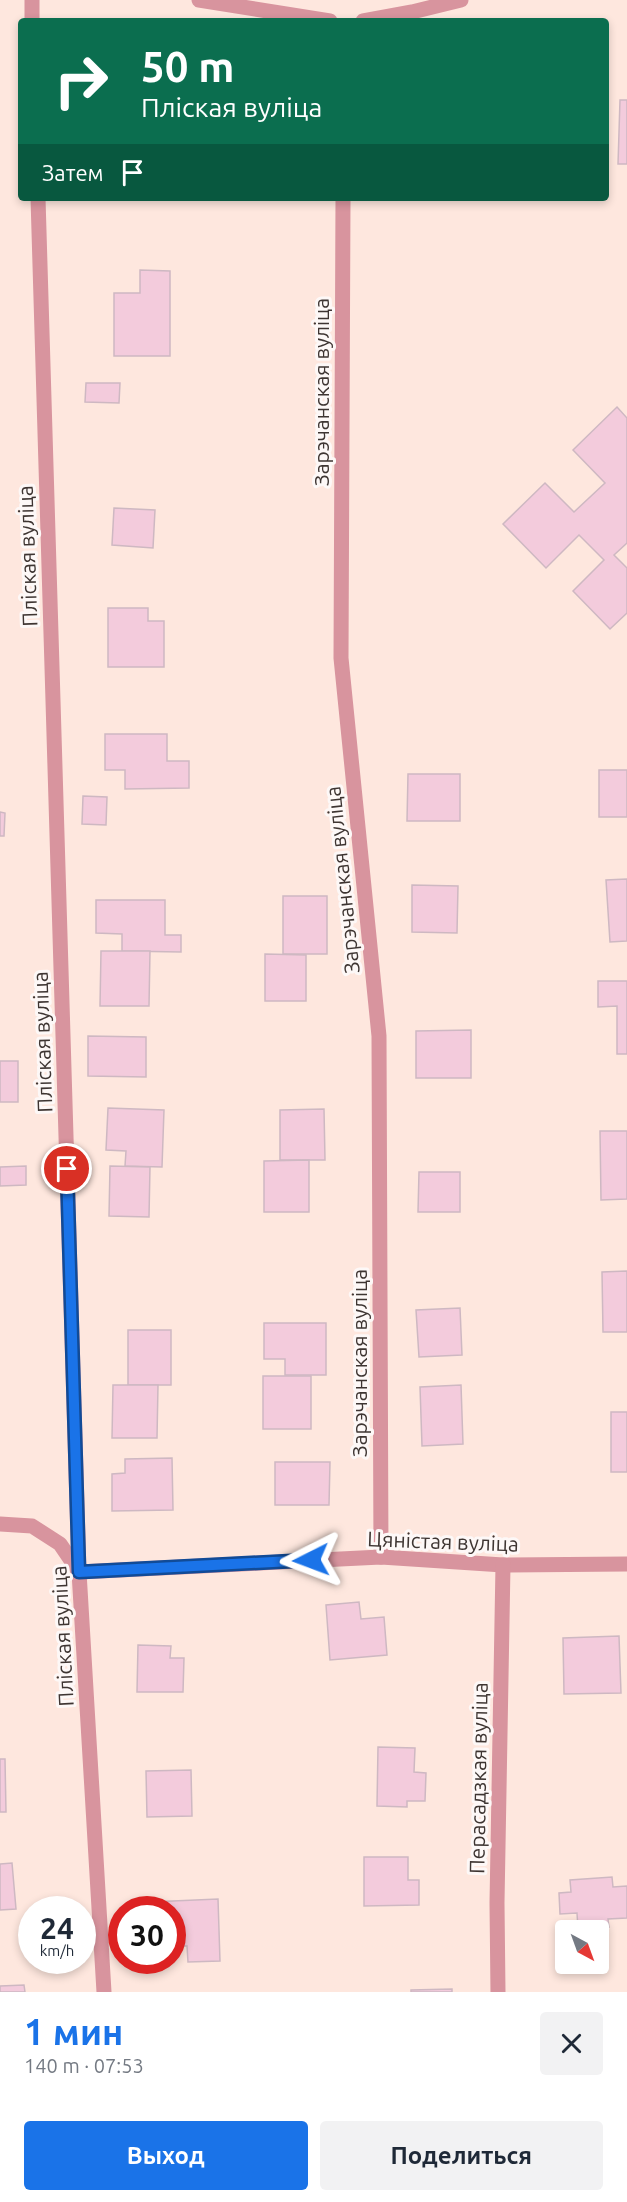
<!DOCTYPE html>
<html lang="ru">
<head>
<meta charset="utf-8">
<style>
	:root { --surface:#fff; --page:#f2f2f3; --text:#1f2937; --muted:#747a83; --accent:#1a73e8 }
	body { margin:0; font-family:Ubuntu,sans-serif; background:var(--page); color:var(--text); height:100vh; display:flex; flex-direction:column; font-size:22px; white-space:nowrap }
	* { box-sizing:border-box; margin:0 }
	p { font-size:20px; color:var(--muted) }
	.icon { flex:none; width:33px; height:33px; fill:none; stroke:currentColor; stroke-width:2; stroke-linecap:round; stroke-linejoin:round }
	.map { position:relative; height:1992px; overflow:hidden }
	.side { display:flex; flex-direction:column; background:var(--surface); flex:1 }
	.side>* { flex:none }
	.top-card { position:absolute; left:18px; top:18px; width:591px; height:183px; border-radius:6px; box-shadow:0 3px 9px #0003; background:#0b6e4f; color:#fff; overflow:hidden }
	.needle { width:39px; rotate:139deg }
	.tools { position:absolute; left:555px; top:1920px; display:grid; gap:12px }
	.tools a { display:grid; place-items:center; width:54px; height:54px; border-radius:6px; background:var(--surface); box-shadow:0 3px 9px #0003; font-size:30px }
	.speed { position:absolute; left:18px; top:1896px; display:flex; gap:12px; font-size:30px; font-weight:700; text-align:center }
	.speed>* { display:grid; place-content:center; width:78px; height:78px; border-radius:50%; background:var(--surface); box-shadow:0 3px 9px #0003; line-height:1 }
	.speed small { font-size:15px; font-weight:400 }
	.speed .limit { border:9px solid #d22; background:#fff; color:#111 }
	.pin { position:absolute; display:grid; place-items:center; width:51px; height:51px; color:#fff; margin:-26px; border:3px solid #fff; border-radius:50%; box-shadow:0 2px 6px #0007 }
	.me { position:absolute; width:66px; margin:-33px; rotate:267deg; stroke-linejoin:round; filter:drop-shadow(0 0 4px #0008) }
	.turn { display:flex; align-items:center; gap:21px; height:126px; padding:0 24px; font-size:27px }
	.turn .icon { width:78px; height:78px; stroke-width:2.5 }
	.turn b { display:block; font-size:42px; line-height:51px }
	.then { display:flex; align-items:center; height:57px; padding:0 24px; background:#0003; gap:12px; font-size:22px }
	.round { display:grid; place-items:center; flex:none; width:63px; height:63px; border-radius:6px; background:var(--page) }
	.summary { display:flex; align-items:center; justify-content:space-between; height:102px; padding:0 24px }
	h1 { font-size:36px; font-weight:700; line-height:45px; color:var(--accent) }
	.button { display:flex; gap:12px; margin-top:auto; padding:12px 24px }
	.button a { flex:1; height:69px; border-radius:6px; background:var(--accent); color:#fff; font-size:24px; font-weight:700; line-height:69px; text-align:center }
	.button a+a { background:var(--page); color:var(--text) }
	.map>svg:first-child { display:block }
	.building { fill:#f3cbdc; stroke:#ceb8c2; stroke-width:1.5 }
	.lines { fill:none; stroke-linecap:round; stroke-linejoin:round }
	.street { stroke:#d8949e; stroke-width:15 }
	.route-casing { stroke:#114b97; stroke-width:15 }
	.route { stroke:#1a73e8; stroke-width:10 }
	.labels { text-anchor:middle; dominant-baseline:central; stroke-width:6; stroke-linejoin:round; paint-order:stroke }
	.street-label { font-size:21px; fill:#3e3532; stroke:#fdf8f7 }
</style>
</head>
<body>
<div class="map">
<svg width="627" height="1992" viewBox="0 0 627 1992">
	<rect width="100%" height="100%" fill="#fee7de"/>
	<!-- building -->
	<g class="building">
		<polygon points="620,100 627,100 627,164 618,164"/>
		<polygon points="140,270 170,271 170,356 114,356 114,293 140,293"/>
		<polygon points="86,383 120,383 119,403 85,402"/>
		<polygon points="617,407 627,418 627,543 614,555 627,568 627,613 610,629 573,591 604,560 579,535 546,568 503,524 545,483 574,512 605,483 573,450"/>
		<polygon points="114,508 155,510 153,548 112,545"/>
		<polygon points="108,608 148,608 148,621 164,621 164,667 108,667"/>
		<polygon points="105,734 167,734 167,761 189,761 189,788 125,789 125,770 105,770"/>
		<rect x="599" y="770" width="28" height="47"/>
		<polygon points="408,774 460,774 460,821 407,821"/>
		<polygon points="83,796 107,797 106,825 82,824"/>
		<polygon points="0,812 5,813 4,836 0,836"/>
		<polygon points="627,879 627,941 610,942 606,880"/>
		<polygon points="412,885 458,886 457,933 412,932"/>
		<rect x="283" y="896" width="44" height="58"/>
		<polygon points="96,900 165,900 165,935 181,935 181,952 122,951 122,934 96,933"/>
		<polygon points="101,951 150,951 149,1006 100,1006"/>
		<polygon points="265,954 306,955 306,1001 265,1001"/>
		<polygon points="598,981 627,981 627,1054 617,1054 617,1006 598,1007"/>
		<polygon points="471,1030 471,1078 416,1078 416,1031"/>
		<polygon points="88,1036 146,1037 146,1077 88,1076"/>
		<rect x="0" y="1061" width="18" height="41"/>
		<polygon points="108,1108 164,1110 162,1167 125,1166 126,1151 106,1150"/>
		<polygon points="324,1109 325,1160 280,1160 280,1110"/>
		<polygon points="600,1131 627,1131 627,1199 601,1200"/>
		<polygon points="309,1160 309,1212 264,1212 264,1161"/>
		<polygon points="26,1166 26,1185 0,1186 0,1167"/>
		<polygon points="110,1166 150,1167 149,1217 109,1216"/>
		<polygon points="419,1172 460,1172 460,1212 418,1212"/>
		<polygon points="627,1271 627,1332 603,1332 602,1272"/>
		<polygon points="460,1308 462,1355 419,1357 416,1310"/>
		<polygon points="264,1323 326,1323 326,1375 285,1375 285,1359 264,1359"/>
		<rect x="128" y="1330" width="43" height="55"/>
		<rect x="263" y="1376" width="48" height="53"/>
		<polygon points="113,1385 158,1385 157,1438 112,1438"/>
		<polygon points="461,1385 463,1444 422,1446 420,1387"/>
		<rect x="611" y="1412" width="16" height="60"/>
		<polygon points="172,1458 173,1510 112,1511 112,1474 125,1473 125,1459"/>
		<polygon points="275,1462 330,1462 329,1505 275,1505"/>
		<polygon points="359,1602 361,1619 384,1617 387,1655 330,1660 326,1605"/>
		<polygon points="619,1636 621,1693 564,1694 563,1638"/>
		<polygon points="138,1645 171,1646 170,1658 184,1658 183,1692 137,1692"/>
		<polygon points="378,1747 415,1748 414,1772 426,1773 425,1801 407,1801 407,1807 377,1806"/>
		<polygon points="0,1759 5,1759 6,1812 0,1812"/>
		<polygon points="191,1770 192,1816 147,1817 146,1771"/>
		<polygon points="364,1857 408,1857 408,1880 419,1880 419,1905 364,1906"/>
		<polygon points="12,1863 16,1909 0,1910 0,1864"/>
		<polygon points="612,1877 613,1887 627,1886 627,1918 608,1919 609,1927 578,1929 577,1913 560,1914 559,1893 571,1892 570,1880"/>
		<polygon points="218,1899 220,1961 188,1962 187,1946 172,1946 172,1910 150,1910 150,1902"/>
		<polygon points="24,1985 25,1992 0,1992 0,1986"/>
		<polygon points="452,1989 452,1992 411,1992 411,1990"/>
	</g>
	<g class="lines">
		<!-- street -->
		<g class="street">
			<polyline points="32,0 32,21"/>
			<polyline points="199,0 330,21"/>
			<polyline points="363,21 412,12 461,0"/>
			<polyline points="38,198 79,1572 104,1992"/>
			<polyline points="343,198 341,658 379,1036 381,1557"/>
			<polyline points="0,1524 32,1526 60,1544 79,1572 381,1557 503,1565 627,1564"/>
			<polyline points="498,1992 497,1903 503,1565"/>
		</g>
	</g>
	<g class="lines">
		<!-- route casing -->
		<g class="route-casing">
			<polyline id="route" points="67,1169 79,1572 311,1560"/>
		</g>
		<!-- route -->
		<use href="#route" class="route"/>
	</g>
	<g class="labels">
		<!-- street labels -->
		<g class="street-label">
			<text transform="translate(321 392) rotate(-90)">Зарэчанская вуліца</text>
			<text transform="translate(27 556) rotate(-92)">Пліская вуліца</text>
			<text transform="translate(342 880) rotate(-96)">Зарэчанская вуліца</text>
			<text transform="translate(42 1042) rotate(-92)">Пліская вуліца</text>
			<text transform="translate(359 1363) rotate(-90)">Зарэчанская вуліца</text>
			<text transform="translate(443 1541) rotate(2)">Цяністая вуліца</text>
			<text transform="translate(62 1636) rotate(-93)">Пліская вуліца</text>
			<text transform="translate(478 1778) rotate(-89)">Перасадзкая вуліца</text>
		</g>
	</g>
</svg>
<div class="tools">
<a><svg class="needle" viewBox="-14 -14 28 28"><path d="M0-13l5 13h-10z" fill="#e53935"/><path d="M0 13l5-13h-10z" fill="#747a83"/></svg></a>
</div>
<div class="speed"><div>24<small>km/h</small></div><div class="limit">30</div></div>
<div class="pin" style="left:67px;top:1169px;background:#d93025"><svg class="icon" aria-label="arrive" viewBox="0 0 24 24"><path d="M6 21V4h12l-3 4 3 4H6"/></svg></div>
<svg class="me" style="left:311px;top:1560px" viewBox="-20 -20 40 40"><path d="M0-17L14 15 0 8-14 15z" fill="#1a73e8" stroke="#fff" stroke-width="4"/></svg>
<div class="top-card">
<div class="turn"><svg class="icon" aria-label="right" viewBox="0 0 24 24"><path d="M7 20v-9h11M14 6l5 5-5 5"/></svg><div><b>50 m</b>Пліская вуліца</div></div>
<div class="then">Затем<svg class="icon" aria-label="arrive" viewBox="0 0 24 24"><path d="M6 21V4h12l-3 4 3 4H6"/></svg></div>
</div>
</div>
<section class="side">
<div class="summary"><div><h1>1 мин</h1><p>140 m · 07:53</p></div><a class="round"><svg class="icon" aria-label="close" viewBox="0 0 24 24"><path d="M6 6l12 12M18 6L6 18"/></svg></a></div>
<div class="button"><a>Выход</a><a>Поделиться</a></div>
</section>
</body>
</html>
